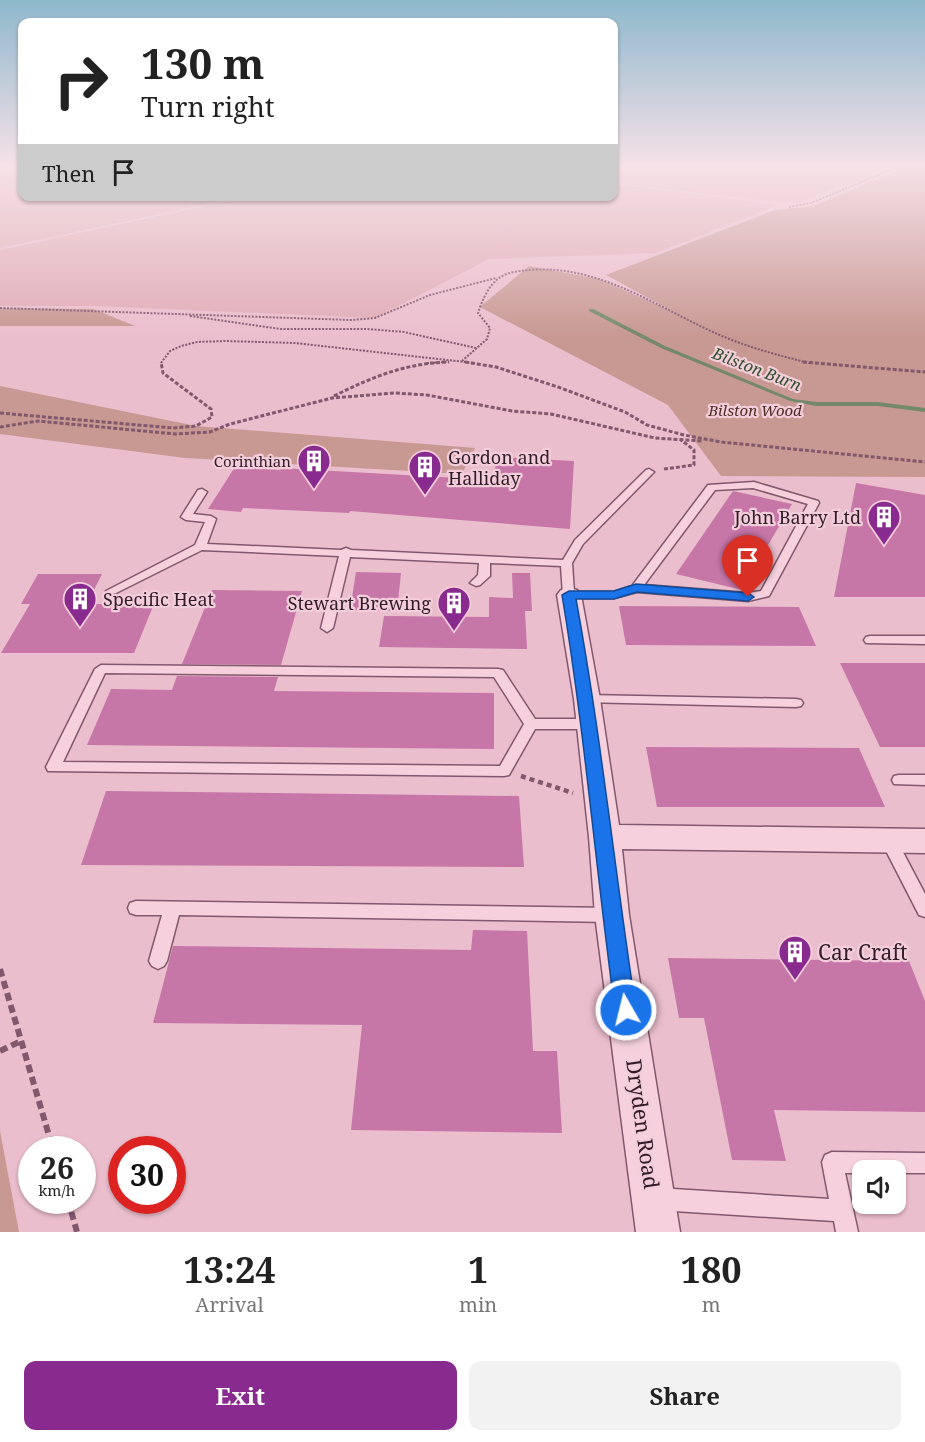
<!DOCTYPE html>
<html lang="en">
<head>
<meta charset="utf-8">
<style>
	:root { --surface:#fff; --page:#f2f2f2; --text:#222; --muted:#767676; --accent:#892b8e }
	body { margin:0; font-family:"Noto Serif",serif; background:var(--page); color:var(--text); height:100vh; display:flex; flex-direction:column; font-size:22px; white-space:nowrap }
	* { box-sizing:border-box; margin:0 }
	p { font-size:20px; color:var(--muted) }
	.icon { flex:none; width:33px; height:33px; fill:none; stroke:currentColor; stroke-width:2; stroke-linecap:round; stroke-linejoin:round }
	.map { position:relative; height:1232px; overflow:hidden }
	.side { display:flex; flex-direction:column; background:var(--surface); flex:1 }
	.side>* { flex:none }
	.hud { position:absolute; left:18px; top:18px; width:600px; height:183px; border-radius:12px; box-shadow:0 2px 4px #0004; background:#fff; color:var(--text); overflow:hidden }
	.buttons { position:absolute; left:852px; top:1160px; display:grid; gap:12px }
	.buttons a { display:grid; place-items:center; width:54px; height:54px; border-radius:12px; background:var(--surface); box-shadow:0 2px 4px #0004; font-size:30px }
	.speed { position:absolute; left:18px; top:1136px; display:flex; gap:12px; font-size:30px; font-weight:700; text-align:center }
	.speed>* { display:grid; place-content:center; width:78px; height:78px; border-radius:50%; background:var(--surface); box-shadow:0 2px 4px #0004; line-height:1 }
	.speed small { font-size:15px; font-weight:400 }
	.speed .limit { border:9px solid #d22; background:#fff; color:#111 }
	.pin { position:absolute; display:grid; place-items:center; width:51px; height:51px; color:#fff; margin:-62px -26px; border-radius:50% 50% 50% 0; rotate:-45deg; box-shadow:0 0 6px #0007 }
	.pin .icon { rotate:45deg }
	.me { position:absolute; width:66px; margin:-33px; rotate:352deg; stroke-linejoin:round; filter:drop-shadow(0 0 4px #0008) }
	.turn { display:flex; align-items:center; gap:21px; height:126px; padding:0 24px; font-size:27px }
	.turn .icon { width:78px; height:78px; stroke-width:2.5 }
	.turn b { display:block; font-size:42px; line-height:51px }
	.then { display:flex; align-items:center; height:57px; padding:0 24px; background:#0003; gap:12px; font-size:22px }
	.eta { display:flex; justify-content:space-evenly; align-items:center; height:102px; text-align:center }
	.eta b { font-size:36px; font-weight:700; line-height:42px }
	.button { display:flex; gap:12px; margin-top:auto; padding:12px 24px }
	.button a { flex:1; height:69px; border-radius:12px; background:var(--accent); color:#fff; font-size:24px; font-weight:700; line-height:69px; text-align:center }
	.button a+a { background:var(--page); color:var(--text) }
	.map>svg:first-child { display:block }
	.farmland { fill:#e0acb6 }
	.green { fill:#c89893 }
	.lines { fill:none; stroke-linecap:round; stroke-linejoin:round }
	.stream { fill:#73896a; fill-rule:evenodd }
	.building { fill:#c776a8 }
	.service-casing { stroke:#82586d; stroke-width:3 }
	.minor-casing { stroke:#82586d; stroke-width:3 }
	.path-far4 { stroke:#82586d; stroke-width:1.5; stroke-dasharray:2 1.5; stroke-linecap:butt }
	.path-far3 { stroke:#82586d; stroke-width:2; stroke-dasharray:2 1.5; stroke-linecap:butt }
	.path-far2 { stroke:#82586d; stroke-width:3; stroke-dasharray:4 2; stroke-linecap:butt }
	.path-far1 { stroke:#82586d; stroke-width:4.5; stroke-dasharray:5 4; stroke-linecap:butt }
	.path { stroke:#82586d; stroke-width:6; stroke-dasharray:8 4.5; stroke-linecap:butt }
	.service { fill:#f6d1dd; fill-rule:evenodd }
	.minor { fill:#f6d1dd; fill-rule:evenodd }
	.route { fill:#1a73e8; stroke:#114b97; stroke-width:1.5 }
	.labels { text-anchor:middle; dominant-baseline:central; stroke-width:4.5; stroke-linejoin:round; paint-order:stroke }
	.far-park-label { font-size:15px; font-style:italic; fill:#4e2d23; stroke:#f3cdda }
	.far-poi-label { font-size:15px; fill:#321c28; stroke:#f3cdda; text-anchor:end }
	.far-water-label { font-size:16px; font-style:italic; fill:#2f512c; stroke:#f3cdda }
	.poi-label { font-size:18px; fill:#321c28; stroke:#f3cdda; text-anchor:start }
	.near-poi-label { font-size:21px; fill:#321c28; stroke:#f3cdda; text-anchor:start }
	.near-street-label { font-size:21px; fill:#321c28; stroke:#f3cdda }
</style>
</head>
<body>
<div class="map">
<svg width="925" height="1232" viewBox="0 0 925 1232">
	<rect width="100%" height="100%" fill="#ebbecd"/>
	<!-- farmland -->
	<g class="farmland">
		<polygon points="0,165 22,165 22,196 239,197 0,248"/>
		<polygon points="614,165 890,165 800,202 782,203 614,182"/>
		<polygon points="614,184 778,205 656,253 489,259 375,318 96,306 0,306 0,250 248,197 614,196"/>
	</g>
	<!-- green -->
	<g class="green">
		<polygon points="911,165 925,167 925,477 721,476 668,405 480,307 529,266 599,279 676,313 606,275 775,210 814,206"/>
		<polygon points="0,308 93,309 135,326 0,326"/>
		<polygon points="0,386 196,426 475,448 462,474 185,458 0,434"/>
		<polygon points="0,1131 19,1232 0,1232"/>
	</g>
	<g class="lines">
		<!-- stream -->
		<polygon class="stream" points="589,309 593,309 665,346 793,399 816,402 878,402 925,408 925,412 878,406 816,406 790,401 661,348 589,311"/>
	</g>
	<!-- building -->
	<g class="building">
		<polygon points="497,457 574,461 570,529 350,511 349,513 243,508 241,512 208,509 235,467 280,470 281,468 493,480"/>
		<polygon points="856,483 925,495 925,597 834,597"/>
		<polygon points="733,491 792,504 742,590 676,574"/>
		<polygon points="356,572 401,573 397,611 350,610"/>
		<polygon points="512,573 530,573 532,611 525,611 527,649 379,647 384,616 489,617 489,597 513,598"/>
		<polygon points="38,574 102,574 87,604 154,604 134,653 1,653 30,604 21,604"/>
		<polygon points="212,590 302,591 281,665 182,664"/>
		<polygon points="619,606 799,607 816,646 626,645"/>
		<polygon points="840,663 925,663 925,747 880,747"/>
		<polygon points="177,676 278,677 274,691 494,693 494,749 87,745 111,689 172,690"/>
		<polygon points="646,747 859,748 885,807 657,807"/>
		<polygon points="106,791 519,796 524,867 81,865"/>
		<polygon points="473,930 527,931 533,1051 557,1051 562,1133 351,1130 362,1025 153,1023 173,946 471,950"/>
		<polygon points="668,958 909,961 925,1001 925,1112 774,1110 786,1161 732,1160 704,1018 679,1018"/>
	</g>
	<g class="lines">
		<!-- service casing -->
		<g class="service-casing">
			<g id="service">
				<path d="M 649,469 L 654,472 L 652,474 L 583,544 L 572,563 L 574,592 L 613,592 L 632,586 L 708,485 L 754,482 L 818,501 L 819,503 L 769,596 L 748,601 L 637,592 L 614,598 L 569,598 L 563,595 L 561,566 L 490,563 L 490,576 L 480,585 L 476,586 L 470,583 L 478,575 L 479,563 L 350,557 L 333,628 L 327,632 L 321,628 L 339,556 L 202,550 L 116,593 L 112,594 L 106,591 L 195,545 L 205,522 L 186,520 L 181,517 L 198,490 L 202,489 L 207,492 L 193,514 L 211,516 L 216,519 L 207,544 L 341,550 L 346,548 L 351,550 L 563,560 L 575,540 L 646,470 ZM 753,488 L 808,504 L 761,591 L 748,593 L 644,585 L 715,490 Z"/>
				<polygon points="870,636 925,636 925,644 866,643 864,640 866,637"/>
				<path d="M 101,665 L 498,669 L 503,670 L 535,719 L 589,719 L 594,721 L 596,724 L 594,727 L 589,729 L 535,729 L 509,775 L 504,776 L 48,771 L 46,767 L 95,669 ZM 105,673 L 494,677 L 524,724 L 500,766 L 63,762 Z"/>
				<polygon points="587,695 796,699 801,700 803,703 801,706 796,707 582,702 580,699 582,696"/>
				<polygon points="899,775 925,775 925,785 894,784 892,780 894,776"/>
				<polygon points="889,835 895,837 925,894 925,917 919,915 881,841 883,837"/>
				<polygon points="136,901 611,908 617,910 619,915 617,920 611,922 179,915 167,961 164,966 158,969 152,966 149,961 162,915 136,915 130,913 128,908 130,903"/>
				<polygon points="832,1152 925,1153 925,1173 896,1173 896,1170 862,1170 862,1173 845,1173 858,1232 836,1232 834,1221 658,1210 650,1207 647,1199 650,1191 658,1188 829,1199 822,1162 825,1155"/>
			</g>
		</g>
		<!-- minor casing -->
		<g class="minor-casing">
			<polygon id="minor" points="569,588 577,590 581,595 600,699 619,825 925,829 925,853 622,849 629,915 680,1232 636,1232 595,915 589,837 574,699 557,595 561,590"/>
		</g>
		<!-- path-far4 -->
		<g class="path-far4">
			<polyline points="915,165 925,166"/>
			<polyline points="789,207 811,203 902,165"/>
		</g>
		<!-- path-far3 -->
		<g class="path-far3">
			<polyline points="0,308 351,320 375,318 430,295 496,278"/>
			<polyline points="190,316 281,329 368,329 404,332 476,348"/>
			<path d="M 462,361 L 487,339 L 490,328 L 478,313 C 482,301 488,286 499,278 C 507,272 519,271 529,270 C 597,264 654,305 713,332 C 743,346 777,355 809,363"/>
			<polyline points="161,363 170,351 181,346 197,342 226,341 295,343 474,363"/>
			<polyline points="427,363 449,362"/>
		</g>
		<!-- path-far2 -->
		<g class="path-far2">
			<polyline points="465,362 496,367 558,387 625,412 647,425 684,435 721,442 925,462"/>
			<polyline points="803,362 925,372"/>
			<path d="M 334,396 C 372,377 406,363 449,362"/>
			<polyline points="0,413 173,428 196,426 212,417 211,409 163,373 161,362"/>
			<polyline points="0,427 38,421 175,434 210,432 230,424 332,398 394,393 427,395 512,411 551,414 655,438 703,441"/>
			<polyline points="664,469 694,465 694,450 681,440"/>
		</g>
		<!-- path-far1 -->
		<polyline class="path-far1" points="521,776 573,793"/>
		<!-- path -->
		<g class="path">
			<polyline points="0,969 53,1149"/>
			<polyline points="0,1051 21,1041"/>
			<polyline points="68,1200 77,1232"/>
		</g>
		<!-- service -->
		<use href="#service" class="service"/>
		<!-- minor -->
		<use href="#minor" class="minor"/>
	</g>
	<!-- sky -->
	<linearGradient id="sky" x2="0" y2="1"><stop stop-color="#8fb8cc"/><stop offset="0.49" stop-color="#f6e2e8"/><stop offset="1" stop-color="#f6e2e8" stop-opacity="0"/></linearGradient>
	<rect width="925" height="338" fill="url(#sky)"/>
	<!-- route -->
	<path class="route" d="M 636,584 L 748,593 L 754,597 L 748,601 L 637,592 L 614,599 L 576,599 C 601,735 615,873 636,1010 L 633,1016 L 626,1019 L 618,1016 L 615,1010 C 596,871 585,733 562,595 L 569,591 L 614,591 Z"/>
	<!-- icons -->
	<defs>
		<g id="building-pin" transform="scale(1.725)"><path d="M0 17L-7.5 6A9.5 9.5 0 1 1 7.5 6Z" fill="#892b8e" stroke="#f3cdda"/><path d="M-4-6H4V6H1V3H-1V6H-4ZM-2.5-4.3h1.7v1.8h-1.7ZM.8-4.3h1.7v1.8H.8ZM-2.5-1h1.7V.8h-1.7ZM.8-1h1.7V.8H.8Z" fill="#fff"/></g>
	</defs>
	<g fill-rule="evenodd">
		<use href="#building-pin" x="314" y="461"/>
		<use href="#building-pin" x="425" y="467"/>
		<use href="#building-pin" x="884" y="517"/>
		<use href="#building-pin" x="80" y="599"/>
		<use href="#building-pin" x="454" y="603"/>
		<use href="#building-pin" x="795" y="952"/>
	</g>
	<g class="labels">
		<!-- far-park labels -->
		<g class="far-park-label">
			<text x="755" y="410">Bilston Wood</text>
		</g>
		<!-- far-poi labels -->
		<g class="far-poi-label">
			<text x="291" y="461">Corinthian</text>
		</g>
		<!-- far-water labels -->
		<g class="far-water-label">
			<text transform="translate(757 369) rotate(21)">Bilston Burn</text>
		</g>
		<!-- poi labels -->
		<g class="poi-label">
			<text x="448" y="457">Gordon and<tspan x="448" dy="21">Halliday</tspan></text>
			<text x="861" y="517" text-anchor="end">John Barry Ltd</text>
			<text x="103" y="599">Specific Heat</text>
			<text x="431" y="603" text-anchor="end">Stewart Brewing</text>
		</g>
		<!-- near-poi labels -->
		<g class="near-poi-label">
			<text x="818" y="952">Car Craft</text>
		</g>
		<!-- near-street labels -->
		<g class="near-street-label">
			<text transform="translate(643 1124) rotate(82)">Dryden Road</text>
		</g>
	</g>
</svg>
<div class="buttons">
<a><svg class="icon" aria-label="sound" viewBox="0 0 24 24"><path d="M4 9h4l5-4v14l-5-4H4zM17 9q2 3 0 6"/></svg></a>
</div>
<div class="speed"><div>26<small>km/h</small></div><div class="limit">30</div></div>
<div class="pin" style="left:748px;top:597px;background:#d93025"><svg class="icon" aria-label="arrive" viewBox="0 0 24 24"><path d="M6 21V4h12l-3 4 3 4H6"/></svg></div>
<svg class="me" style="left:626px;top:1010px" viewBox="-20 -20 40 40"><circle r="17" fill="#1a73e8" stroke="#fff" stroke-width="3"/><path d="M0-11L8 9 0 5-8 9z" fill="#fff"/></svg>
<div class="hud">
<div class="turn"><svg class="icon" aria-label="right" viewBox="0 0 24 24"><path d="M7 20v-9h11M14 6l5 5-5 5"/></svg><div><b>130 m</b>Turn right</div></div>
<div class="then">Then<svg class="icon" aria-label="arrive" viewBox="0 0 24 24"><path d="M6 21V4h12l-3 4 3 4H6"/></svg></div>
</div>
</div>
<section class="side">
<div class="eta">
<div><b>13:24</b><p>Arrival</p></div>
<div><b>1</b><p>min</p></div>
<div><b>180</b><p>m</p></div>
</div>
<div class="button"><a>Exit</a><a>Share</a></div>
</section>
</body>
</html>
